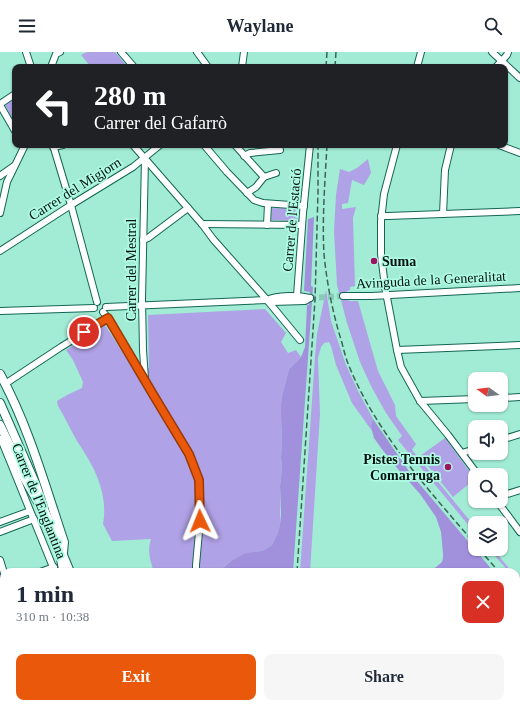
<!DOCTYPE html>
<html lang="en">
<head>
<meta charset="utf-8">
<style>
	:root { --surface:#fff; --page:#f6f6f7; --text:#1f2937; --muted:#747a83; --accent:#ea580c }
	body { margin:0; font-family:Georgia,serif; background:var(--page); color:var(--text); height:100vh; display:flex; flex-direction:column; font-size:15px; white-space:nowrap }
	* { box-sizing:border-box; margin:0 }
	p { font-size:13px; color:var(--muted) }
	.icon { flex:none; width:22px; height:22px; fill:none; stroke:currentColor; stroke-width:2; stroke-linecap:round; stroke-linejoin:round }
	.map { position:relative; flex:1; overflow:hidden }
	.sheet { position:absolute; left:0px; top:516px; width:520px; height:140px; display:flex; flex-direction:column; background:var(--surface); border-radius:12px 12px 0 0; box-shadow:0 1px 3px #0004 }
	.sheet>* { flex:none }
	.top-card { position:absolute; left:12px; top:12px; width:496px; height:84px; border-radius:8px; box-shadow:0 1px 3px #0004; background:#202124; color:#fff; overflow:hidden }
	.needle { width:26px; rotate:284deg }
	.fabs { position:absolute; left:468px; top:320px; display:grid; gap:8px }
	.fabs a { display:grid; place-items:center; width:40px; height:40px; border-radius:8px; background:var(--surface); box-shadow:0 1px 3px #0004; font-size:20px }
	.pin { position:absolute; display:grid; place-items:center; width:34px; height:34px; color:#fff; margin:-17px; border:2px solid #fff; border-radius:50%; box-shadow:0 1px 4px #0007 }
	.me { position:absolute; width:44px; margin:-22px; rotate:358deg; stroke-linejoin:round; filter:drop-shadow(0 0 3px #0008) }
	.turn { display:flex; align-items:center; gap:14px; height:84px; padding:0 16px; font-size:18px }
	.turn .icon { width:52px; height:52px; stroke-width:2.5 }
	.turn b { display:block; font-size:28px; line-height:34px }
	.round { display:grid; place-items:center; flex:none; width:42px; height:42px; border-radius:8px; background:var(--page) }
	.summary { display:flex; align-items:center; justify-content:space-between; height:68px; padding:0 16px }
	h1 { font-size:24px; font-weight:600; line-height:30px }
	.button { display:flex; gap:8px; margin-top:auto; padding:8px 16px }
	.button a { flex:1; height:46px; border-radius:8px; background:var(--accent); color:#fff; font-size:16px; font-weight:600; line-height:46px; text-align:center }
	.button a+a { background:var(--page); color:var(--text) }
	header { display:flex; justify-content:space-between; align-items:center; height:52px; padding:0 16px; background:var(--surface); font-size:18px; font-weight:600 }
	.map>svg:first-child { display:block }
	.green { fill:#b0a2e6 }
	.forest { fill:#a191dd }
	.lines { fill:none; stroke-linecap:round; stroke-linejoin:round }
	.minor-tunnel { stroke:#8acbb7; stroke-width:6; stroke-dasharray:6 3; stroke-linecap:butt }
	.minor-casing { stroke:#146653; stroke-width:8 }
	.major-casing { stroke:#146653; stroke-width:10 }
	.minor { stroke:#fff; stroke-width:6 }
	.major { stroke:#fff; stroke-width:8 }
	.rail { stroke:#3d6458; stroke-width:1.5; stroke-dasharray:6 3; stroke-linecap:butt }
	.route-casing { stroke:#983908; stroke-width:10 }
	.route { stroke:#ea580c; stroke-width:7 }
	.poi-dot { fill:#9d1361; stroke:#affae3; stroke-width:1.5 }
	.labels { text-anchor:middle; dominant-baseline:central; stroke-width:3.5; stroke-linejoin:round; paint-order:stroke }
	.street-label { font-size:14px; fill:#00120c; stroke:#affae3 }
	.poi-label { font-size:14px; font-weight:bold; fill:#00120c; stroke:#affae3; text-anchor:start }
</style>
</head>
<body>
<header><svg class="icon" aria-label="menu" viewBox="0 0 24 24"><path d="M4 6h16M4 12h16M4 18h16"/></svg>Waylane<svg class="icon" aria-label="search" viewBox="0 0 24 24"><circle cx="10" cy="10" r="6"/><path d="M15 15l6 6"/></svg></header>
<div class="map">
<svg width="520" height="656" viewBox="0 0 520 656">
	<rect width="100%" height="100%" fill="#a2ecd5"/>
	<!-- green -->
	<g class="green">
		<polygon points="87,0 115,0 128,15 91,15 81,3"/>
		<polygon points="15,47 15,71 5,53"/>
		<polygon points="368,107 371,121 364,133 352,128 348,151 342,152 342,157 356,155 353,166 355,234 350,235 350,238 347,239 349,249 358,249 378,319 395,353 396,364 416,392 412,398 475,475 475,481 398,388 402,384 386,361 371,334 360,310 347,271 337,233 334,179 336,143 340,117 349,120 357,116"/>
		<polygon points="272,156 298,157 297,169 271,168"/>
		<polygon points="326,238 331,269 346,313 358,339 373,367 371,373 372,379 352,351 336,313 331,294 329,290 324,291 321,295 318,306 320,362 310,520 300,520 313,334 315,305 317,282"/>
		<path d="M 265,257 L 286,281 L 281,290 L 288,301 L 296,298 L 301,305 L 289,317 L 282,344 L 281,352 L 281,365 L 282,389 L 281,405 L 282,416 L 280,434 L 280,472 L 278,480 L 272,493 L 262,499 L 252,500 L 231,509 L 222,517 L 212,520 L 154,520 C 150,508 147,499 151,487 L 112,489 L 103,472 C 107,452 101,430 91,412 C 87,404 82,397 77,389 C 70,377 65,365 58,354 L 57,349 L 67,343 L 82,336 L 83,330 L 73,308 L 66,298 L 105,273 L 137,323 L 149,316 L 148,263 Z"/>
		<polygon points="445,386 475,427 453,445 420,404"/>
		<polygon points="489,497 493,497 512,520 509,520"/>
		<polygon points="0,520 4,533 4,571 0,572"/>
	</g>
	<!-- forest -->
	<g class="forest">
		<polygon points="314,165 311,234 313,235 293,520 212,520 222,517 231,509 244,502 252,500 262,499 272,493 278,480 280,472 281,462 280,434 282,416 281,405 282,389 281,365 281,352 282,344 289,317 301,305 305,295 307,253 309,253 310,240 304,239 308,167"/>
		<polygon points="373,367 411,422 494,520 430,520 442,510 443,506 443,501 441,480 436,465 420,442 397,416 381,396 374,386 372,379 371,373"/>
		<polygon points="516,546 520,550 520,599 516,598"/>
		<polygon points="291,652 395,652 393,656 290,656"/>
	</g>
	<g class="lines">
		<!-- minor-tunnel -->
		<polyline class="minor-tunnel" points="310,246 343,244"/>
		<!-- minor casing -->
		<g class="minor-casing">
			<g id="minor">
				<polyline points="26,0 31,15"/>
				<polyline points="121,0 134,15"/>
				<polyline points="197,0 208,15"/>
				<polyline points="492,0 520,26"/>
				<polyline points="51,15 56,2 60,0"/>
				<polyline points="242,15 244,0"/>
				<polyline points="417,15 421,0"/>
				<polyline points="496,15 507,3 508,0"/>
				<polyline points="0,52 15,42"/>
				<polyline points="0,53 15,79"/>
				<polyline points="53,93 71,153 97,250"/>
				<polyline points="133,93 202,172 213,187 267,248 300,288"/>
				<polyline points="204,93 227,120 254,148 263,151 304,154"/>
				<polyline points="235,93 264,125"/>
				<polyline points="397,93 384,142 381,169 381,202 385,235 397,298 401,315 420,349 448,383 478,423"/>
				<polyline points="499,93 520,101"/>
				<polyline points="53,95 63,93"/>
				<polyline points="244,104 250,101 280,98"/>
				<polyline points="0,124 14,114"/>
				<polyline points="247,141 256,135 264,125 276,121"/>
				<polyline points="0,161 7,130 25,93"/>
				<polyline points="443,162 445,118 451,93"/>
				<polyline points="381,164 388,164 520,159"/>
				<polyline points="202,172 302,173"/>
				<polyline points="267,173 268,152"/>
				<polyline points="143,188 148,186 188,156"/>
				<polyline points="0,199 71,153 133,115 160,93"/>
				<polyline points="343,244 372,244 520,236"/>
				<polyline points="296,246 297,244 303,161 310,93"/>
				<polyline points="268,249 272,250 305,249 310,246"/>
				<path d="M 106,255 L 267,248 C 278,243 298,243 310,246"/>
				<polyline points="0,259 94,256"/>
				<polyline points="103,260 108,266 154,344 189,403 199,428 200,469 196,513 196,520"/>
				<polyline points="397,298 520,293"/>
				<polyline points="145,327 143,298 142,248 145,106"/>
				<polyline points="5,332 61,295 108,266"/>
				<polyline points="501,346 520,345"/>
				<polyline points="420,349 475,347"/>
				<polyline points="0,387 3,392 55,520"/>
				<polyline points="501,388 520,382"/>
				<polyline points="462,401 475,397"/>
				<polyline points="501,444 520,438"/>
				<polyline points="497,449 520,480"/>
				<polyline points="0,470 30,459"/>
				<polyline points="0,480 34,467"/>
				<polyline points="59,501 62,518 62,520"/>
				<polyline points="0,508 4,521"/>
				<polyline points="40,520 54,515"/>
				<polyline points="0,575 4,574"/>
				<polyline points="0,635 4,634"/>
				<polyline points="0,649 3,656"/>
				<polyline points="62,652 64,656"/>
				<polyline points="188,652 189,656"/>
				<polyline points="378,652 378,656"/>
			</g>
		</g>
		<!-- major casing -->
		<g class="major-casing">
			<g id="major">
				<path d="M 0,322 C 29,375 45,434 64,490 L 63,501"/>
				<polyline points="0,351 36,433 44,457 70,520"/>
				<polyline points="0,373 14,402 23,424 38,450"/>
				<polyline points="124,652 125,656"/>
			</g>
		</g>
		<!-- minor -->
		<use href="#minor" class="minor"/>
		<!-- major -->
		<use href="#major" class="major"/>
		<!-- rail -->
		<g class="rail">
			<polyline points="326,15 327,0"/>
			<polyline points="335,15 336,0"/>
			<path d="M 327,93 C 325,129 322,166 324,202 C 327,233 333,262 342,291 C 344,299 346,307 349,314 C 377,382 428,437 475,492"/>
			<polyline points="479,497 499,520"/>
			<polyline points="297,520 315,248 318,140 318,93"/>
			<polyline points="516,540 520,545"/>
			<polyline points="287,656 287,652"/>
		</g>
	</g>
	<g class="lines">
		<!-- route casing -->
		<g class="route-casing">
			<polyline id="route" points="84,280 108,266 154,344 189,402 199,428 200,469"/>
		</g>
		<!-- route -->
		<use href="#route" class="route"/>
	</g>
	<!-- markers -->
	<g class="poi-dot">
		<circle cx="374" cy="209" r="4"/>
		<circle cx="448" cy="415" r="4"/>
	</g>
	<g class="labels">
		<!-- street labels -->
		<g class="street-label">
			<text transform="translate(75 137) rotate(-32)">Carrer del Migjorn</text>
			<text transform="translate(292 168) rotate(-85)">Carrer de l'Estació</text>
			<text transform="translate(131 218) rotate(-90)">Carrer del Mestral</text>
			<text transform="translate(431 228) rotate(-3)">Avinguda de la Generalitat</text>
			<text transform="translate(39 449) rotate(68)">Carrer de l'Englantina</text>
		</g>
		<!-- poi labels -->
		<g class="poi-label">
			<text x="382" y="209">Suma</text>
			<text x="440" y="407" text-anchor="end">Pistes Tennis<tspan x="440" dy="16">Comarruga</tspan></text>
		</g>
	</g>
</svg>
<div class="fabs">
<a><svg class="needle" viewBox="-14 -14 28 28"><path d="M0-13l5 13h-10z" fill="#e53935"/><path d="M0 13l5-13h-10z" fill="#747a83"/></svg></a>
<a><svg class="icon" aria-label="sound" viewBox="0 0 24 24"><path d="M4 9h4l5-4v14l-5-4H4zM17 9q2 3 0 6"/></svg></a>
<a><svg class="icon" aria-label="search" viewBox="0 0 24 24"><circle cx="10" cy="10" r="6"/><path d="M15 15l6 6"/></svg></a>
<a><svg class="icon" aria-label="layers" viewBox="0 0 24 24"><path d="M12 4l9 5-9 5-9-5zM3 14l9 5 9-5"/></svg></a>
</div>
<div class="pin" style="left:84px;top:280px;background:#d93025"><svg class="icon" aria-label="arrive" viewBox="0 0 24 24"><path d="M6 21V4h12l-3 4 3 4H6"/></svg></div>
<svg class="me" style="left:200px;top:469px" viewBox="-20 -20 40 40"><path d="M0-17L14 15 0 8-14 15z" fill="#ea580c" stroke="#fff" stroke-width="4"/></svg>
<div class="top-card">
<div class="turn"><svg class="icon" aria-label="left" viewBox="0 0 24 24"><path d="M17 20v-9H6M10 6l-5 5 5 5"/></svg><div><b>280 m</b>Carrer del Gafarrò</div></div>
</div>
<section class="sheet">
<div class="summary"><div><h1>1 min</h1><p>310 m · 10:38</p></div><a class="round" style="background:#d93025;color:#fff"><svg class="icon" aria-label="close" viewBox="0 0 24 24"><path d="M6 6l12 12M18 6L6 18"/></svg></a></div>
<div class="button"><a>Exit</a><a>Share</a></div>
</section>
</div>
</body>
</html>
